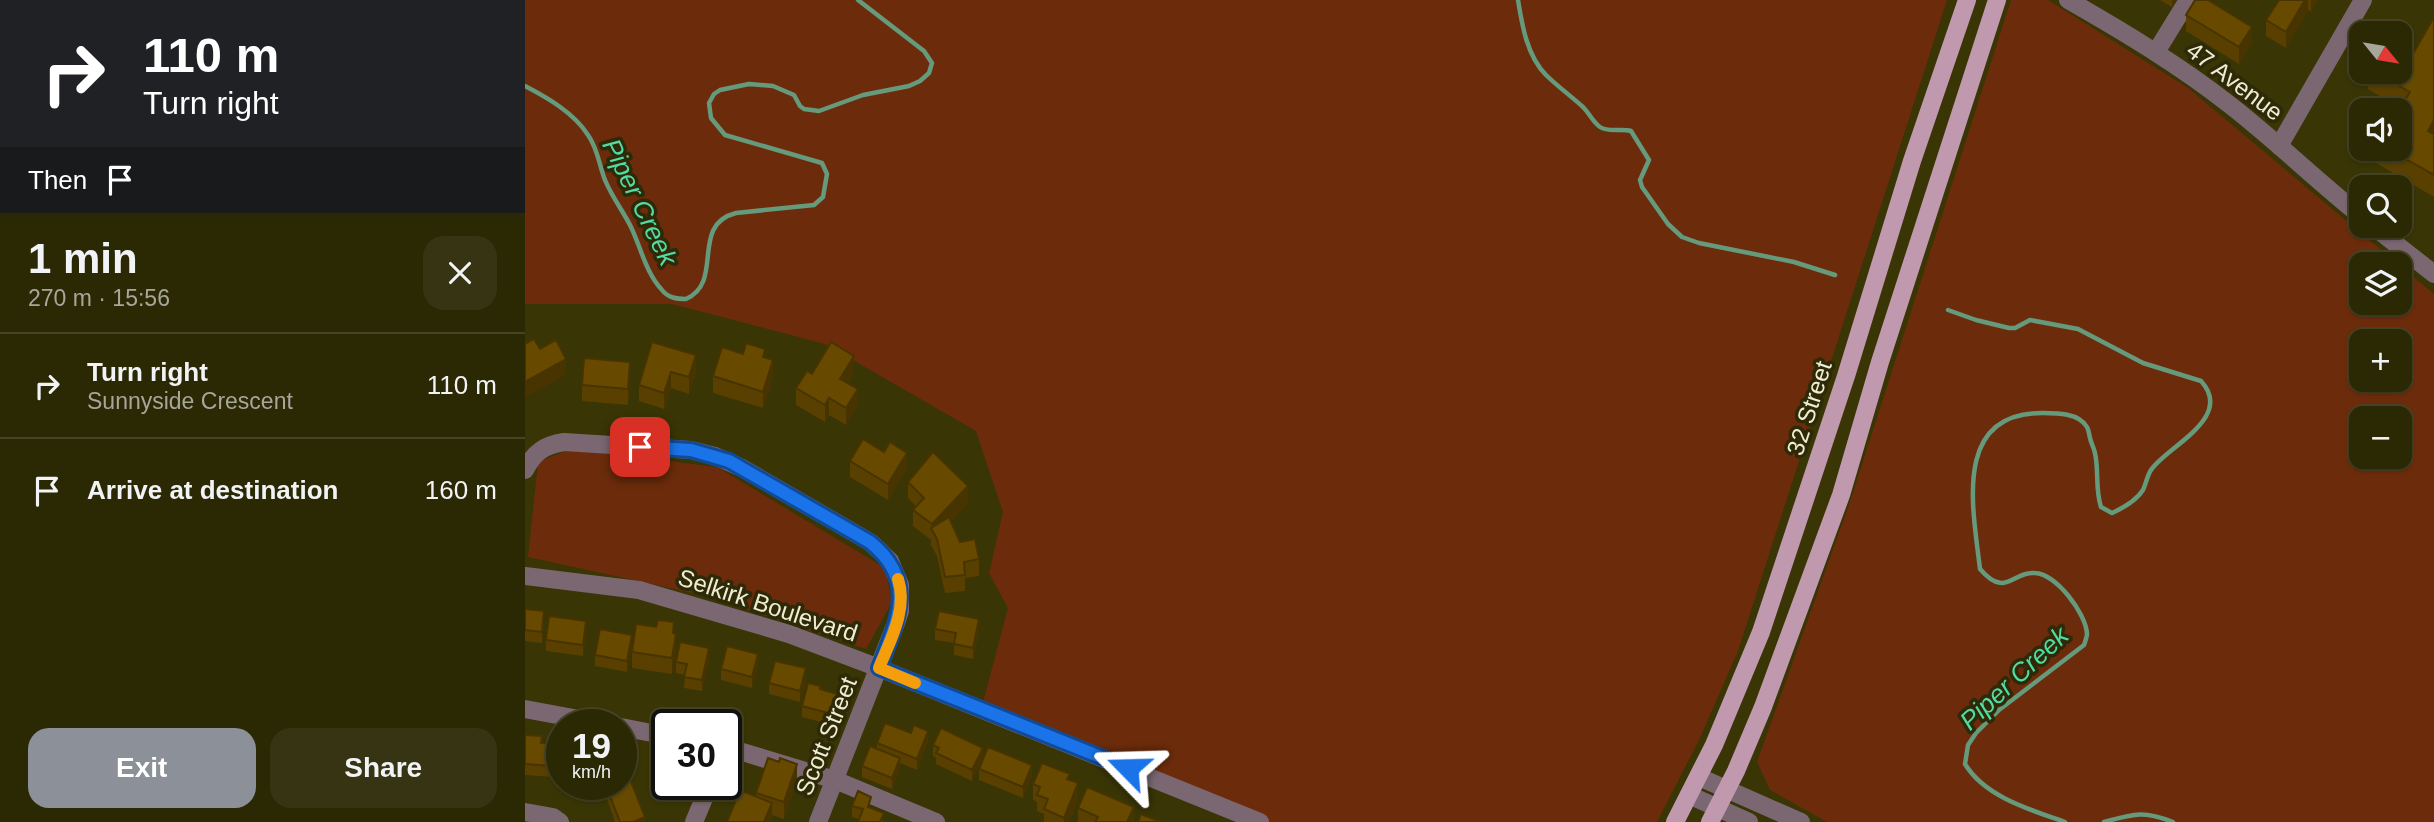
<!DOCTYPE html>
<html lang="en">
<head>
<meta charset="utf-8">
<style>
	:root { --surface:#2b2804; --page:#373413; --text:#f1f3f6; --muted:#a6a69a; --line:#474426; --accent:#8c9099 }
	body { margin:0; font-family:Arial,sans-serif; background:var(--page); color:var(--text); height:100vh; display:flex; flex-direction:column; font-size:26px; white-space:nowrap }
	* { box-sizing:border-box; margin:0 }
	p { font-size:23px; color:var(--muted) }
	.icon { flex:none; width:38px; height:38px; fill:none; stroke:currentColor; stroke-width:2; stroke-linecap:round; stroke-linejoin:round }
	.map { position:relative; flex:1; overflow:hidden }
	.sheet { display:flex; flex-direction:column; background:var(--surface); width:525px }
	.sheet>* { flex:none }
	.hud { background:#202124; color:#fff; overflow:hidden }
	.needle { width:46px; rotate:120deg }
	.tools { position:absolute; left:1824px; top:21px; display:grid; gap:14px }
	.tools a { display:grid; place-items:center; width:63px; height:63px; border-radius:14px; background:var(--surface); box-shadow:0 2px 5px #0004,0 0 0 2px var(--line); font-size:35px }
	.speed { position:absolute; left:21px; top:709px; display:flex; gap:14px; font-size:35px; font-weight:700; text-align:center }
	.speed>* { display:grid; place-content:center; width:91px; height:91px; border-radius:50%; background:var(--surface); box-shadow:0 2px 5px #0004,0 0 0 2px var(--line); line-height:1 }
	.speed small { font-size:18px; font-weight:400 }
	.speed .limit { border:4px solid #111; border-radius:10px; background:#fff; color:#111 }
	.pin { position:absolute; display:grid; place-items:center; width:60px; height:60px; color:#fff; margin:-30px; border-radius:14px; box-shadow:0 4px 10px #0006 }
	.me { position:absolute; width:77px; margin:-38px; rotate:292deg; stroke-linejoin:round; filter:drop-shadow(0 0 5px #0008) }
	.turn { display:flex; align-items:center; gap:24px; height:147px; padding:0 28px; font-size:32px }
	.turn .icon { width:91px; height:91px; stroke-width:2.5 }
	.turn b { display:block; font-size:49px; line-height:60px }
	.then { display:flex; align-items:center; height:66px; padding:0 28px; background:#0003; gap:14px; font-size:26px }
	.round { display:grid; place-items:center; flex:none; width:74px; height:74px; border-radius:21px; background:var(--page) }
	.overview { display:flex; align-items:center; justify-content:space-between; height:119px; padding:0 28px }
	h1 { font-size:42px; font-weight:800; line-height:52px }
	.action { display:flex; gap:14px; margin-top:auto; padding:14px 28px }
	.action a { flex:1; height:80px; border-radius:21px; background:var(--accent); color:#fff; font-size:28px; font-weight:800; line-height:80px; text-align:center }
	.action a+a { background:var(--page); color:var(--text) }
	ul { padding:0; list-style:none }
	li { display:flex; align-items:center; gap:21px; height:105px; padding:0 28px; border-top:2px solid var(--line) }
	li div { flex:1 }
	li b { display:block; font-size:26px }
	li em { font-style:normal }
	main { display:flex; flex:1; min-height:0 }
	.map>svg:first-child { display:block }
	.green { fill:#6c2c0b; fill-rule:evenodd }
	.lines { fill:none; stroke-linecap:round; stroke-linejoin:round }
	.stream { stroke:#659a7d; stroke-width:4.5 }
	.minor { stroke:#7a6772; stroke-width:18 }
	.major { stroke:#c099af; stroke-width:18 }
	.wall { fill:#594000 }
	.shaded-wall { fill:#483400 }
	.building { fill:#674a00; stroke:#483400; stroke-width:2 }
	.route-casing { stroke:#114b97; stroke-width:18 }
	.route { stroke:#1a73e8; stroke-width:12 }
	.slow { stroke:#f59e0b; stroke-width:12 }
	.labels { text-anchor:middle; dominant-baseline:central; stroke-width:7; stroke-linejoin:round; paint-order:stroke }
	.street-label { font-size:24px; fill:#eeedd4; stroke:#2e2a08 }
	.water-label { font-size:26px; font-style:italic; fill:#53dba5; stroke:#2e2a08 }
</style>
</head>
<body>
<main>
<section class="sheet">
<div class="hud">
<div class="turn"><svg class="icon" aria-label="right" viewBox="0 0 24 24"><path d="M7 20v-9h11M14 6l5 5-5 5"/></svg><div><b>110 m</b>Turn right</div></div>
<div class="then">Then<svg class="icon" aria-label="arrive" viewBox="0 0 24 24"><path d="M6 21V4h12l-3 4 3 4H6"/></svg></div>
</div>
<div class="overview"><div><h1>1 min</h1><p>270 m · 15:56</p></div><a class="round"><svg class="icon" aria-label="close" viewBox="0 0 24 24"><path d="M6 6l12 12M18 6L6 18"/></svg></a></div>
<ul>
<li><svg class="icon" aria-label="right" viewBox="0 0 24 24"><path d="M7 20v-9h11M14 6l5 5-5 5"/></svg><div><b>Turn right</b><p>Sunnyside Crescent</p></div><em>110 m</em></li>
<li><svg class="icon" aria-label="arrive" viewBox="0 0 24 24"><path d="M6 21V4h12l-3 4 3 4H6"/></svg><div><b>Arrive at destination</b></div><em>160 m</em></li>
</ul>
<div class="action"><a>Exit</a><a>Share</a></div>
</section>
<div class="map">
<svg width="1909" height="822" viewBox="0 0 1909 822">
	<rect width="100%" height="100%" fill="#393505"/>
	<!-- green -->
	<g class="green">
		<polygon points="0,0 1422,0 1213,651 1174,740 1132,822 735,822 456,710 483,608 464,573 478,512 451,431 300,344 147,304 0,304"/>
		<path d="M 1486,0 L 1523,0 L 1663,88 L 1873,264 L 1836,264 L 1836,303 L 1874,303 L 1874,265 L 1909,294 L 1909,822 L 1302,822 L 1245,790 L 1232,762 L 1325,502 ZM 1836,341 L 1874,341 L 1874,380 L 1836,380 ZM 1836,418 L 1874,418 L 1874,457 L 1836,457 Z"/>
		<polygon points="46,449 192,467 360,568 367,602 341,649 177,595 3,557 13,462"/>
	</g>
	<g class="lines">
		<!-- stream -->
		<g class="stream">
			<path d="M 993,0 C 997,25 1002,56 1021,75 C 1032,86 1046,96 1058,107 C 1064,113 1068,122 1075,127 C 1084,133 1096,128 1106,131 L 1124,160 L 1115,180 L 1117,187 L 1143,224 L 1157,237 L 1174,243 L 1269,262 L 1310,275"/>
			<path d="M 0,86 C 23,98 49,113 63,135 C 73,149 74,165 80,180 C 87,197 98,211 106,227 C 116,248 121,273 137,290 C 143,298 152,299 161,299 C 200,282 164,225 211,213 L 289,205 L 298,197 L 302,174 L 297,163 L 200,135 L 186,118 L 184,103 L 189,94 L 195,90 L 224,84 L 248,86 L 269,95 L 275,106 L 279,109 L 294,111 L 338,95 L 384,86 L 395,81 L 404,73 L 407,63 L 399,51 L 333,0"/>
			<path d="M 1423,310 L 1451,320 L 1484,328 L 1490,328 L 1505,320 L 1553,329 L 1618,363 L 1676,381 C 1710,418 1641,447 1626,470 C 1622,476 1621,484 1618,490 C 1611,501 1598,508 1587,513 L 1576,507 C 1570,489 1574,471 1570,453 C 1569,448 1566,443 1565,438 C 1564,434 1564,431 1562,427 C 1554,413 1532,413 1518,413 C 1427,412 1448,509 1455,569 C 1481,599 1487,571 1510,573 C 1531,574 1561,613 1562,634 C 1562,635 1560,643 1559,645 L 1474,710 L 1451,733 L 1443,745 L 1440,764 C 1460,797 1506,810 1540,822"/>
			<path d="M 1579,822 C 1608,814 1618,810 1648,822"/>
		</g>
		<!-- minor -->
		<g class="minor">
			<path d="M 1543,0 C 1599,32 1654,65 1705,105 C 1750,140 1791,180 1836,216"/>
			<polyline points="1631,52 1663,0"/>
			<polyline points="1754,146 1838,0"/>
			<polyline points="1848,226 1909,274"/>
			<path d="M 0,470 C 9,452 20,445 39,442 L 166,450 L 190,456 L 217,468 L 345,542 L 355,551 L 365,561 L 375,585 L 375,611 L 371,623 L 293,822"/>
			<polyline points="0,576 114,590 264,634 354,668 735,822"/>
			<polyline points="0,709 81,724"/>
			<polyline points="96,727 142,736"/>
			<polyline points="201,747 310,780 411,822"/>
			<polyline points="1174,777 1276,822"/>
			<polyline points="1164,795 1224,822"/>
			<polyline points="0,812 28,817 35,822"/>
			<polyline points="169,822 185,784"/>
		</g>
		<!-- major -->
		<g class="major">
			<polyline points="1150,822 1189,745 1236,632 1321,376 1387,161 1442,0"/>
			<polyline points="1185,822 1211,771 1238,707 1316,495 1355,362 1472,0"/>
		</g>
	</g>
	<!-- wall -->
	<g class="wall">
		<polygon points="1635,0 1651,0 1647,7"/>
		<polygon points="1754,0 1793,0 1786,11 1783,10 1761,48 1741,36 1741,20"/>
		<polygon points="1661,15 1727,43 1714,64 1661,31"/>
		<polygon points="1909,17 1909,197 1841,157 1841,149 1874,149 1875,108 1843,89 1843,72 1874,72 1889,52"/>
		<polygon points="127,342 171,372 164,394 146,388 139,409 114,401 114,385"/>
		<polygon points="218,354 240,358 248,377 238,408 188,393 188,376"/>
		<polygon points="329,373 323,383 333,405 321,425 304,415 300,422 271,405 271,388"/>
		<polygon points="105,378 103,405 57,401 57,385"/>
		<polygon points="325,461 382,469 363,500 325,477"/>
		<polygon points="383,482 443,503 426,521 435,542 454,559 454,576 440,578 440,591 420,593 412,556 406,545 406,540 388,526 388,510 391,506 383,498"/>
		<polygon points="0,609 19,622 17,643 0,641"/>
		<polygon points="410,629 454,630 448,659 429,655 429,643 410,640"/>
		<polygon points="61,632 58,656 21,651 21,640"/>
		<polygon points="149,633 151,650 147,674 107,668 107,652"/>
		<polygon points="107,646 102,672 70,666 70,655"/>
		<polygon points="184,659 177,691 159,688 160,675 151,673 151,662"/>
		<polygon points="233,665 227,688 196,680 196,669"/>
		<polygon points="281,679 275,702 244,694 244,683"/>
		<polygon points="312,705 307,725 277,717 277,706"/>
		<polygon points="0,735 17,743 30,756 28,777 0,775"/>
		<polygon points="403,742 392,770 375,763 375,769 367,789 337,777 337,766 352,749 352,743"/>
		<polygon points="37,743 37,762 35,761 35,745"/>
		<polygon points="408,745 458,748 447,781 411,764 411,758 408,756"/>
		<polygon points="454,769 507,776 498,798 454,780"/>
		<polygon points="272,780 259,819 247,815 246,822 202,822 231,797 231,793"/>
		<polygon points="545,780 553,800 544,822 519,822 519,814 512,811 512,802 508,800 508,784"/>
		<polygon points="58,784 89,784 87,786 120,822 90,822 82,799 82,794 79,798"/>
		<polygon points="327,806 346,808 359,822 334,819 327,817"/>
		<polygon points="553,808 609,822 553,822"/>
	</g>
	<!-- shaded-wall -->
	<g class="shaded-wall">
		<polygon points="1647,0 1651,0 1647,7"/>
		<polygon points="1780,0 1783,0 1783,10 1761,48 1761,32"/>
		<polygon points="1786,0 1793,0 1786,11"/>
		<polygon points="1727,27 1727,43 1714,64 1714,47"/>
		<polygon points="1909,120 1909,142 1903,131"/>
		<polygon points="171,355 171,372 164,394 164,377"/>
		<polygon points="329,356 329,373 315,395 315,379"/>
		<polygon points="41,359 41,375 0,398 0,382"/>
		<polygon points="248,360 248,377 238,408 238,392"/>
		<polygon points="105,362 105,378 103,405 103,389"/>
		<polygon points="146,372 146,388 139,409 139,393"/>
		<polygon points="333,389 333,405 321,425 321,408"/>
		<polygon points="304,398 304,415 300,422 300,405"/>
		<polygon points="382,453 382,469 363,500 363,484"/>
		<polygon points="443,486 443,503 410,537 407,530 407,524"/>
		<polygon points="19,611 19,622 17,643 17,632"/>
		<polygon points="454,619 454,630 448,659 448,648"/>
		<polygon points="61,621 61,632 58,656 58,645"/>
		<polygon points="151,634 151,650 147,674 147,658"/>
		<polygon points="107,635 107,646 102,672 102,661"/>
		<polygon points="184,648 184,659 177,691 177,680"/>
		<polygon points="233,654 233,665 227,688 227,677"/>
		<polygon points="281,668 281,679 275,702 275,691"/>
		<polygon points="312,694 312,705 307,725 307,714"/>
		<polygon points="403,731 403,742 392,770 392,759"/>
		<polygon points="458,748 458,759 447,781 447,770"/>
		<polygon points="375,758 375,769 367,789 367,778"/>
		<polygon points="272,764 272,780 259,819 259,802"/>
		<polygon points="507,765 507,776 498,798 498,787"/>
		<polygon points="553,783 553,800 544,822 539,822 539,818"/>
		<polygon points="79,784 89,784 83,792 82,788 82,794 79,798"/>
		<polygon points="247,803 247,820 246,822 239,822"/>
		<polygon points="609,807 609,822 602,822"/>
		<polygon points="120,817 120,822 108,822"/>
	</g>
	<!-- building -->
	<g class="building">
		<polygon points="1670,0 1683,0 1727,27 1714,47 1661,15"/>
		<polygon points="1754,0 1780,0 1761,32 1741,20"/>
		<polygon points="1909,17 1909,120 1903,131 1909,134 1909,175 1863,149 1874,149 1874,110 1885,92 1849,72 1874,72 1874,43 1889,52"/>
		<polygon points="1859,106 1866,110 1856,110"/>
		<polygon points="9,339 15,349 31,340 41,359 0,382 0,344"/>
		<polygon points="127,342 171,355 164,377 146,372 139,393 114,385"/>
		<polygon points="306,342 329,356 315,379 333,389 321,408 304,398 300,405 271,388 282,371 287,374"/>
		<polygon points="221,343 240,349 238,357 248,360 238,392 188,376 197,347 218,354"/>
		<polygon points="59,358 105,362 103,389 57,385"/>
		<polygon points="338,439 359,452 365,442 382,453 363,484 325,461"/>
		<polygon points="408,452 443,486 407,524 388,510 399,498 383,482"/>
		<polygon points="424,517 435,542 450,539 454,559 439,562 440,575 420,577 412,539 406,528"/>
		<polygon points="0,609 19,611 17,632 0,630"/>
		<polygon points="414,611 454,619 448,648 429,644 431,633 410,629"/>
		<polygon points="24,616 61,621 58,645 21,640"/>
		<polygon points="133,620 149,622 148,633 151,634 147,658 107,652 111,624 131,627"/>
		<polygon points="75,629 107,635 102,661 70,655"/>
		<polygon points="155,642 184,648 177,680 159,677 162,664 151,662"/>
		<polygon points="202,646 233,654 227,677 196,669"/>
		<polygon points="250,661 281,668 275,691 244,683"/>
		<polygon points="283,683 295,686 295,689 312,694 307,714 277,706"/>
		<polygon points="360,723 386,733 389,725 403,731 392,759 352,743"/>
		<polygon points="416,728 458,748 447,770 411,753 414,748 408,745"/>
		<polygon points="0,735 17,736 16,743 30,745 28,766 0,764"/>
		<polygon points="345,746 375,758 367,778 337,766"/>
		<polygon points="463,747 507,765 498,787 454,769"/>
		<polygon points="243,758 254,762 255,758 272,764 259,802 231,793"/>
		<polygon points="517,763 545,774 542,779 553,783 539,818 519,809 523,799 512,795 515,787 508,784"/>
		<polygon points="105,779 120,817 108,822 95,822 82,788 93,784 96,784 96,783"/>
		<polygon points="562,787 609,807 602,822 570,822 573,817 553,808"/>
		<polygon points="215,790 247,803 239,822 202,822"/>
		<polygon points="333,791 346,797 343,807 359,813 355,822 333,822 338,809 327,806"/>
		<polygon points="616,814 636,822 613,822"/>
	</g>
	<g class="lines">
		<!-- route casing -->
		<g class="route-casing">
			<path id="route" d="M 115,447 L 166,450 L 204,461 L 345,542 C 393,581 373,619 354,668 L 603,768"/>
		</g>
		<!-- route -->
		<use href="#route" class="route"/>
		<!-- slow -->
		<path class="slow" d="M 373,579 C 383,609 365,641 354,668 L 390,683"/>
	</g>
	<g class="labels">
		<!-- street labels -->
		<g class="street-label">
			<text transform="translate(1710 81) rotate(37)">47 Avenue</text>
			<text transform="translate(1284 408) rotate(-72)">32 Street</text>
			<text transform="translate(243 605) rotate(18)">Selkirk Boulevard</text>
			<text transform="translate(301 736) rotate(-68)">Scott Street</text>
		</g>
		<!-- water labels -->
		<g class="water-label">
			<text transform="translate(115 202) rotate(64)">Piper Creek</text>
			<text transform="translate(1489 678) rotate(-43)">Piper Creek</text>
		</g>
	</g>
</svg>
<div class="tools">
<a><svg class="needle" viewBox="-14 -14 28 28"><path d="M0-13l5 13h-10z" fill="#e53935"/><path d="M0 13l5-13h-10z" fill="#a6a69a"/></svg></a>
<a><svg class="icon" aria-label="sound" viewBox="0 0 24 24"><path d="M4 9h4l5-4v14l-5-4H4zM17 9q2 3 0 6"/></svg></a>
<a><svg class="icon" aria-label="search" viewBox="0 0 24 24"><circle cx="10" cy="10" r="6"/><path d="M15 15l6 6"/></svg></a>
<a><svg class="icon" aria-label="layers" viewBox="0 0 24 24"><path d="M12 4l9 5-9 5-9-5zM3 14l9 5 9-5"/></svg></a>
<a>+</a>
<a>−</a>
</div>
<div class="speed"><div>19<small>km/h</small></div><div class="limit">30</div></div>
<div class="pin" style="left:115px;top:447px;background:#d93025"><svg class="icon" aria-label="arrive" viewBox="0 0 24 24"><path d="M6 21V4h12l-3 4 3 4H6"/></svg></div>
<svg class="me" style="left:603px;top:768px" viewBox="-20 -20 40 40"><path d="M0-17L14 15 0 8-14 15z" fill="#1a73e8" stroke="#fff" stroke-width="4"/></svg>
</div>
</main>
</body>
</html>
